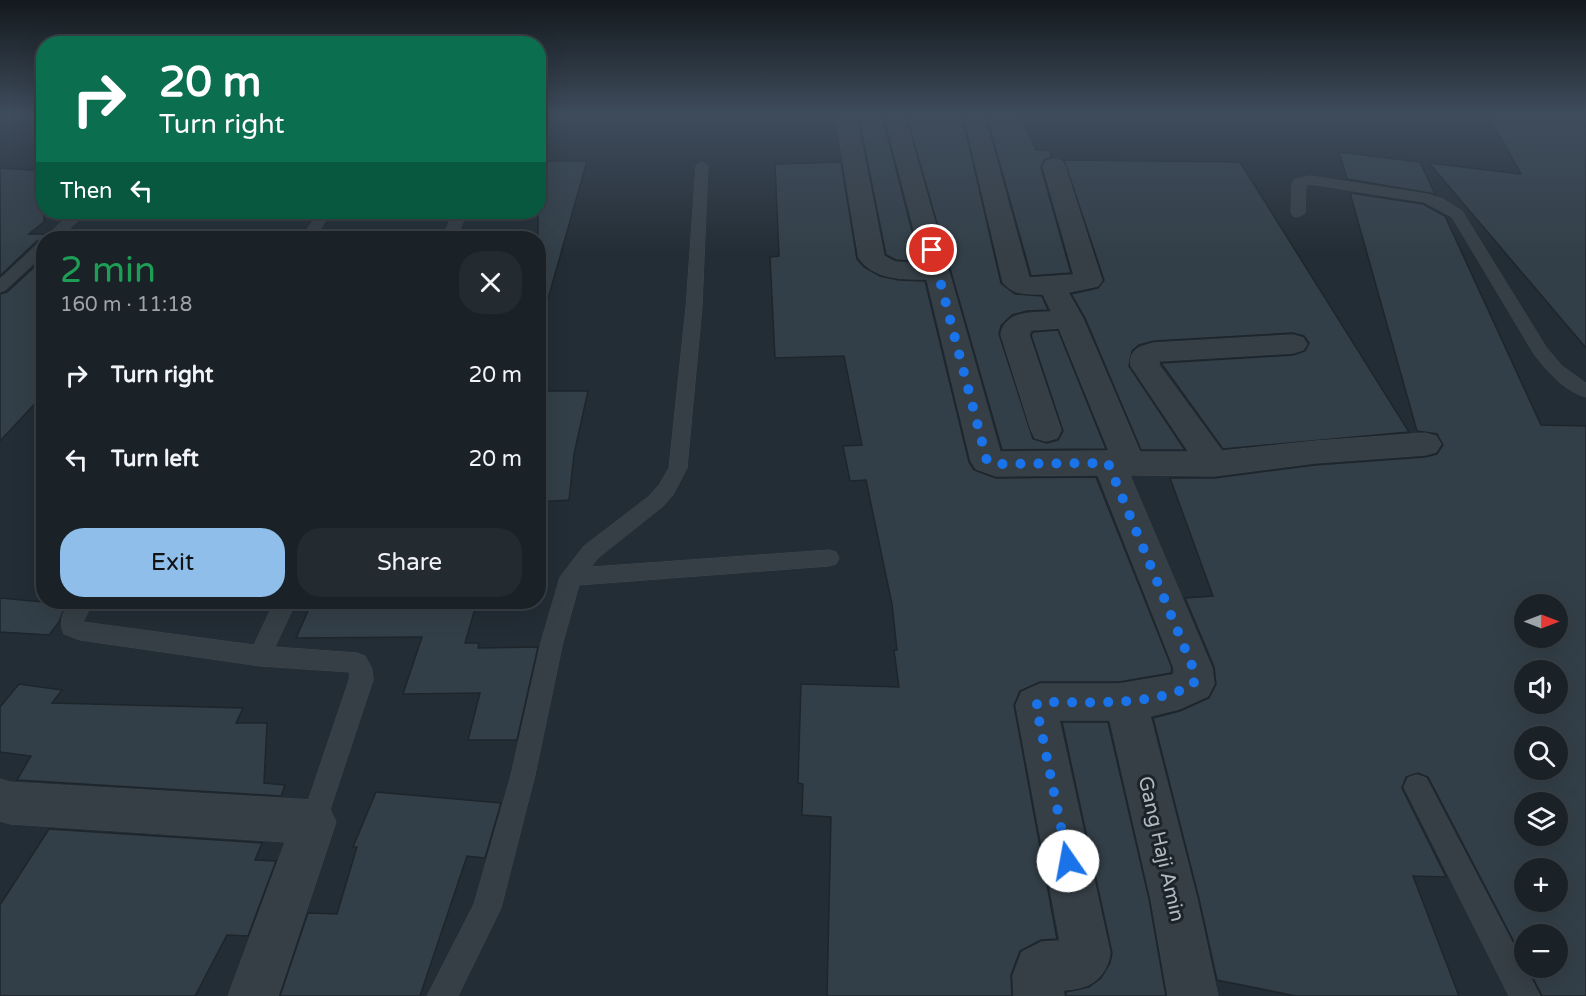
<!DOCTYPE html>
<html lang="en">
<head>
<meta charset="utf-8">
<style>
	:root { --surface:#1a2228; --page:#232a30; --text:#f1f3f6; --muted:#9fa4a8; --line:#383f45; --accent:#8ebee9 }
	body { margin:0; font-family:"Varela Round",sans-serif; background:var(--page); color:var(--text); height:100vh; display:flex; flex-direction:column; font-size:22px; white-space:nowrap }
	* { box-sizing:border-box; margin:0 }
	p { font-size:20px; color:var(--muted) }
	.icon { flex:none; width:33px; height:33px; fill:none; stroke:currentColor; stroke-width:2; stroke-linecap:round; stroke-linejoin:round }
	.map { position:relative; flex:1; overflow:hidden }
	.sheet { position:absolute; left:36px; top:231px; width:510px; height:378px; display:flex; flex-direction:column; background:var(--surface); border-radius:24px; box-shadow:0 6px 24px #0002,0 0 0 2px var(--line) }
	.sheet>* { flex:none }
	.hud { position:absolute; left:36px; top:36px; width:510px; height:183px; border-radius:24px; box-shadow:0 6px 24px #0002,0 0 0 2px var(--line); background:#0b6e4f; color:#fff; overflow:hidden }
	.needle { width:39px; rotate:90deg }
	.fabs { position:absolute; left:1514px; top:594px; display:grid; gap:12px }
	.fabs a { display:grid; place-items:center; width:54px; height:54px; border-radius:50%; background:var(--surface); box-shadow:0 6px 24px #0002,0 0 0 2px var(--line); font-size:30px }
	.pin { position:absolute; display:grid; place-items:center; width:51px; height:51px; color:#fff; margin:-26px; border:3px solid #fff; border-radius:50%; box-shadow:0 2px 6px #0007 }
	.me { position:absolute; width:66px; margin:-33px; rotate:348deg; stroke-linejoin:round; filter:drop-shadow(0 0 4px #0008) }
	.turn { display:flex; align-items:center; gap:21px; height:126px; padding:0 24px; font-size:27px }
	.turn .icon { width:78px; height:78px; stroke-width:2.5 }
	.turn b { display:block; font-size:42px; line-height:51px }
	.then { display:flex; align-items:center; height:57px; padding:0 24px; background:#0003; gap:12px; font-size:22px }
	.round { display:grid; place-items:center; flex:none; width:63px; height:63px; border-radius:24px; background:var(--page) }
	.headline { display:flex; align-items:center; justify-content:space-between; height:102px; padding:0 24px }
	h1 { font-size:36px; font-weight:600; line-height:45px; color:#1e9e55 }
	.button { display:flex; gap:12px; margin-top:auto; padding:12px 24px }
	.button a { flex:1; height:69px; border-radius:24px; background:var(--accent); color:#111; font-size:24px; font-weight:600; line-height:69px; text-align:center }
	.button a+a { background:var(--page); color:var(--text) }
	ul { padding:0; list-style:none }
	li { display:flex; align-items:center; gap:18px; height:84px; padding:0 24px }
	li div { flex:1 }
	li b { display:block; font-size:22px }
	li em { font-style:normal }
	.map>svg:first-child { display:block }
	.building { fill:#333f48; stroke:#1e262c; stroke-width:1.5; fill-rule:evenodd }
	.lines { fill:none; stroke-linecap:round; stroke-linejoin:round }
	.lane-casing { stroke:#3f484f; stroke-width:1 }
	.street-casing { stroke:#3f484f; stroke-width:1 }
	.lane { fill:#363f46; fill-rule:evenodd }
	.street { fill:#363f46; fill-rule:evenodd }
	.route { stroke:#1a73e8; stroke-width:10; stroke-dasharray:0 18 }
	.labels { text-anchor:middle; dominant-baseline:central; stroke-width:6; stroke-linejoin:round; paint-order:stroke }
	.near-street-label { font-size:20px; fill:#b1bac2; stroke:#1c242a }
</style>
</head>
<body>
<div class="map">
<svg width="1586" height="996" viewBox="0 0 1586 996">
	<rect width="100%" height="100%" fill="#232d35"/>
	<!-- building -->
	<g class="building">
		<polygon points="858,115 884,115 883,118 920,262 896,260 886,255"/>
		<polygon points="906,115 962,115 1001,283 1015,294 1042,296 1048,310 1027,311 1012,315 1001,326 999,334 1033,439 1047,443 1058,440 1063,431 1031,335 1033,332 1058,330 1106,449 1002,450"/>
		<polygon points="986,115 1021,115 1036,150 1049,150 1052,157 1044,160 1041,167 1071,273 1031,276"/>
		<polygon points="1488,115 1586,115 1586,348 1429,163 1521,174"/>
		<polygon points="1339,152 1420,162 1435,194 1347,179"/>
		<polygon points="1064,160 1240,162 1409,432 1223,449 1161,363 1293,355 1305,351 1309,343 1304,336 1293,333 1154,341 1139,345 1132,351 1129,366 1185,450 1141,450 1085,318 1071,294 1098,288 1104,280"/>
		<polygon points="538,161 587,161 548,299 538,297"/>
		<polygon points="841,162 857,259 864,267 880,276 899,280 925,281 969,462 974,470 996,478 1096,477 1172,668 1171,673 1119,682 1040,682 1020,691 1014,705 1057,939 1041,940 1020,951 1011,975 1012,996 827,996 831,817 802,815 803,784 798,783 801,684 899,687 894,650 897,650 892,604 866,480 850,481 843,446 862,445 844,356 775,358 770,257 779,256 775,164"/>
		<polygon points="0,168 44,171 44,222 29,234 44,234 44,240 37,241 0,276"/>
		<path d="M 1350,193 L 1423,204 L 1445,216 L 1541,425 L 1586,426 L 1586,996 L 1542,996 L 1528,968 L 1557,968 L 1557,934 L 1524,934 L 1524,961 L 1428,777 L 1418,773 L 1406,777 L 1402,788 L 1446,877 L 1413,876 L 1459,996 L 1296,996 L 1217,980 L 1199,899 L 1153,718 L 1180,711 L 1209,698 L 1216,684 L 1214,667 L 1185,598 L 1213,596 L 1170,478 L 1214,478 L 1315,465 L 1425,457 L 1437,454 L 1443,445 L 1437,434 L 1417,431 ZM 1524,604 L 1557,604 L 1557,638 L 1524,638 ZM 1524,670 L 1557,670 L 1557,704 L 1524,704 ZM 1524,736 L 1557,736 L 1557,770 L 1524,770 ZM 1524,802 L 1557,802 L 1557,836 L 1524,836 ZM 1524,868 L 1557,868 L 1557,902 L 1524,902 Z"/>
		<polygon points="44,258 44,394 0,441 0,294 7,292"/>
		<polygon points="538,391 588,391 574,454 569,500 538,502"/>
		<polygon points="0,598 44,602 67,602 59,622 49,635 0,632"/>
		<polygon points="312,602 477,602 465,643 479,643 478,648 538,647 517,740 468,740 480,693 403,694 422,637 296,638"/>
		<polygon points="19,684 62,690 52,703 243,708 236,723 267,723 264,783 285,785 281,796 17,780 31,756 0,752 0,707"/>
		<polygon points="1062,722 1108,722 1149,899 1166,996 1066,996 1066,992 1089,987 1101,978 1110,963 1112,953"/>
		<polygon points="376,792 501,803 485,858 467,856 420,996 280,996 308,913 337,914 357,847 353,847"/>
		<polygon points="49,829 262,843 255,860 276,861 248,936 227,935 195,996 0,996 0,905"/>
	</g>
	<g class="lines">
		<!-- lane casing -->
		<g class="lane-casing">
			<g id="lane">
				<polygon points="702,162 708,166 702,307 687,468 673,495 662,507 598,558 591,567 829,550 836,552 839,558 836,564 829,566 579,585 563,642 535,775 501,908 458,996 427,996 474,904 511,775 541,642 560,577 584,546 648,497 659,485 669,468 686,307 696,166"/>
				<path d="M 1310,176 L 1427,194 L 1443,199 L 1462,211 L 1546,347 L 1562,366 L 1586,383 L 1586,397 C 1564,391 1547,371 1534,354 L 1452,217 L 1424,202 L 1310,184 L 1306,185 L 1305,213 L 1298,217 L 1293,216 L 1291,213 L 1292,183 L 1294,180 Z"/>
				<polygon points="72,212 87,212 60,238 45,238"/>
				<polygon points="320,212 335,212 326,220 315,238 301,238"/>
				<polygon points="447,212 461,212 464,220 456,238 442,238 450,220"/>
				<polygon points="44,242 44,254 5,290 0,292 0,279 39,243"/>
				<path d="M 70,602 L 93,602 L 83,622 L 254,645 L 274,602 L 296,602 L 275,647 L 357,653 L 365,656 L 372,669 L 373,680 L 323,831 L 314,835 L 305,831 L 301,822 L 349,680 L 350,672 L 260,666 L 80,640 L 64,634 C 58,621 63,612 70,602 Z"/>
				<polygon points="1417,775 1426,778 1540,996 1509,996 1404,787 1408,778"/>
			</g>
		</g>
		<!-- street casing -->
		<g class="street-casing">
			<g id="street">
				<path d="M 836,115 L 856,115 L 884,256 L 895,262 L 923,264 L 885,117 L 887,115 L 903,115 L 905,117 L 1000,452 L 1109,451 L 1059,328 L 1031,330 L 1029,335 L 1061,430 L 1057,438 L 1046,441 L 1035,438 L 1031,430 L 1001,335 C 1004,311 1032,313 1052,312 L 1043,294 C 1029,294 1012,295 1003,282 L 964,115 L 984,115 L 1029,278 L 1074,275 L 1043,166 L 1046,161 L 1054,159 L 1062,161 L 1065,166 L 1102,281 L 1098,286 L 1068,292 L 1083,319 L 1140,452 L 1189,452 L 1131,366 C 1129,349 1139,347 1154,343 L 1293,335 L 1303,338 L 1307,344 L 1303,350 L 1293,353 L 1159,361 L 1159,365 L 1222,451 L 1315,441 L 1425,433 L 1436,436 L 1441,444 L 1436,452 L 1425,455 L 1315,463 L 1214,476 L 1130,475 L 1212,668 L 1214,684 L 1208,696 L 1179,709 L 1150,716 L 1197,899 L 1218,996 L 1168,996 L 1151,899 L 1110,720 L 1059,720 L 1110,953 C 1106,980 1088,989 1063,990 L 1064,996 L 1014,996 L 1013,976 L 1022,952 L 1042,942 L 1060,941 L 1016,705 L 1022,692 L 1040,684 L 1119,684 L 1172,675 L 1174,674 L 1174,668 L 1098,475 L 996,476 L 976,469 L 971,461 L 927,279 C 903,279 874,280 859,258 Z"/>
				<polygon points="0,779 10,782 314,800 329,807 336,822 278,996 228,996 285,842 10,824 0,821"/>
			</g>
		</g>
		<!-- lane -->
		<use href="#lane" class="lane"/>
		<!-- street -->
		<use href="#street" class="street"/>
	</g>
	<!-- sky -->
	<linearGradient id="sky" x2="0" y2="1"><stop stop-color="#13191d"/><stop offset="0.45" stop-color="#3f4c5c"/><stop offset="1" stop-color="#3f4c5c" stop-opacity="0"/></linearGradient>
	<rect width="1586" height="254" fill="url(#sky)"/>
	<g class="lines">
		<!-- route -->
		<path class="route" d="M 932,250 L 987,461 L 996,464 L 1108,463 L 1193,668 L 1194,684 C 1156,707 1084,702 1040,702 L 1036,705 L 1068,861"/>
	</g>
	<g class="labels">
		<!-- near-street labels -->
		<g class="near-street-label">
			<text transform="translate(1161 849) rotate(77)">Gang Haji Amin</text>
		</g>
	</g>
</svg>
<div class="fabs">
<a><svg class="needle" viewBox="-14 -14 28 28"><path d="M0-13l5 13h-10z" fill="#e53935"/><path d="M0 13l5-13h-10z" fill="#9fa4a8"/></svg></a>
<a><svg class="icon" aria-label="sound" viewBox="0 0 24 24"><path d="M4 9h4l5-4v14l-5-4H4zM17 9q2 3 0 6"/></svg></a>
<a><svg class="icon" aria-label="search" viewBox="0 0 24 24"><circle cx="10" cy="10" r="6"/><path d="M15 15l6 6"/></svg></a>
<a><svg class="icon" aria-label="layers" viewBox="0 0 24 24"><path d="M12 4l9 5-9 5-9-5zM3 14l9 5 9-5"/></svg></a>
<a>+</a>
<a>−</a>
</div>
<div class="pin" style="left:932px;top:250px;background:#d93025"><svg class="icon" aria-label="arrive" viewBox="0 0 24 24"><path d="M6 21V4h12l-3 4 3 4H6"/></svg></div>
<svg class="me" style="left:1068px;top:861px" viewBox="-20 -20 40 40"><circle r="19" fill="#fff"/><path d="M0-13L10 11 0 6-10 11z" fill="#1a73e8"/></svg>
<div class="hud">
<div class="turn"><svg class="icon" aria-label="right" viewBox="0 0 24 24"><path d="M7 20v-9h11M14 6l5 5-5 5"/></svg><div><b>20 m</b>Turn right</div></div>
<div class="then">Then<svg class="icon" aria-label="left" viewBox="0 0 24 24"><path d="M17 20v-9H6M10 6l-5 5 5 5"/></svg></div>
</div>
<section class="sheet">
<div class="headline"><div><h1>2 min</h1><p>160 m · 11:18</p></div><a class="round"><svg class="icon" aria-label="close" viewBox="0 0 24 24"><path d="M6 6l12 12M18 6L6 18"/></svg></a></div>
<ul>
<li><svg class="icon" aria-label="right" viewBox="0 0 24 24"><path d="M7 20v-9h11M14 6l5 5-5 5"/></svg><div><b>Turn right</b></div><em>20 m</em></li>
<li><svg class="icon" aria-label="left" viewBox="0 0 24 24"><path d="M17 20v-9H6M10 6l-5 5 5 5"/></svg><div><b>Turn left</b></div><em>20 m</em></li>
</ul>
<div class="button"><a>Exit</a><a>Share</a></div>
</section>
</div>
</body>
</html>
